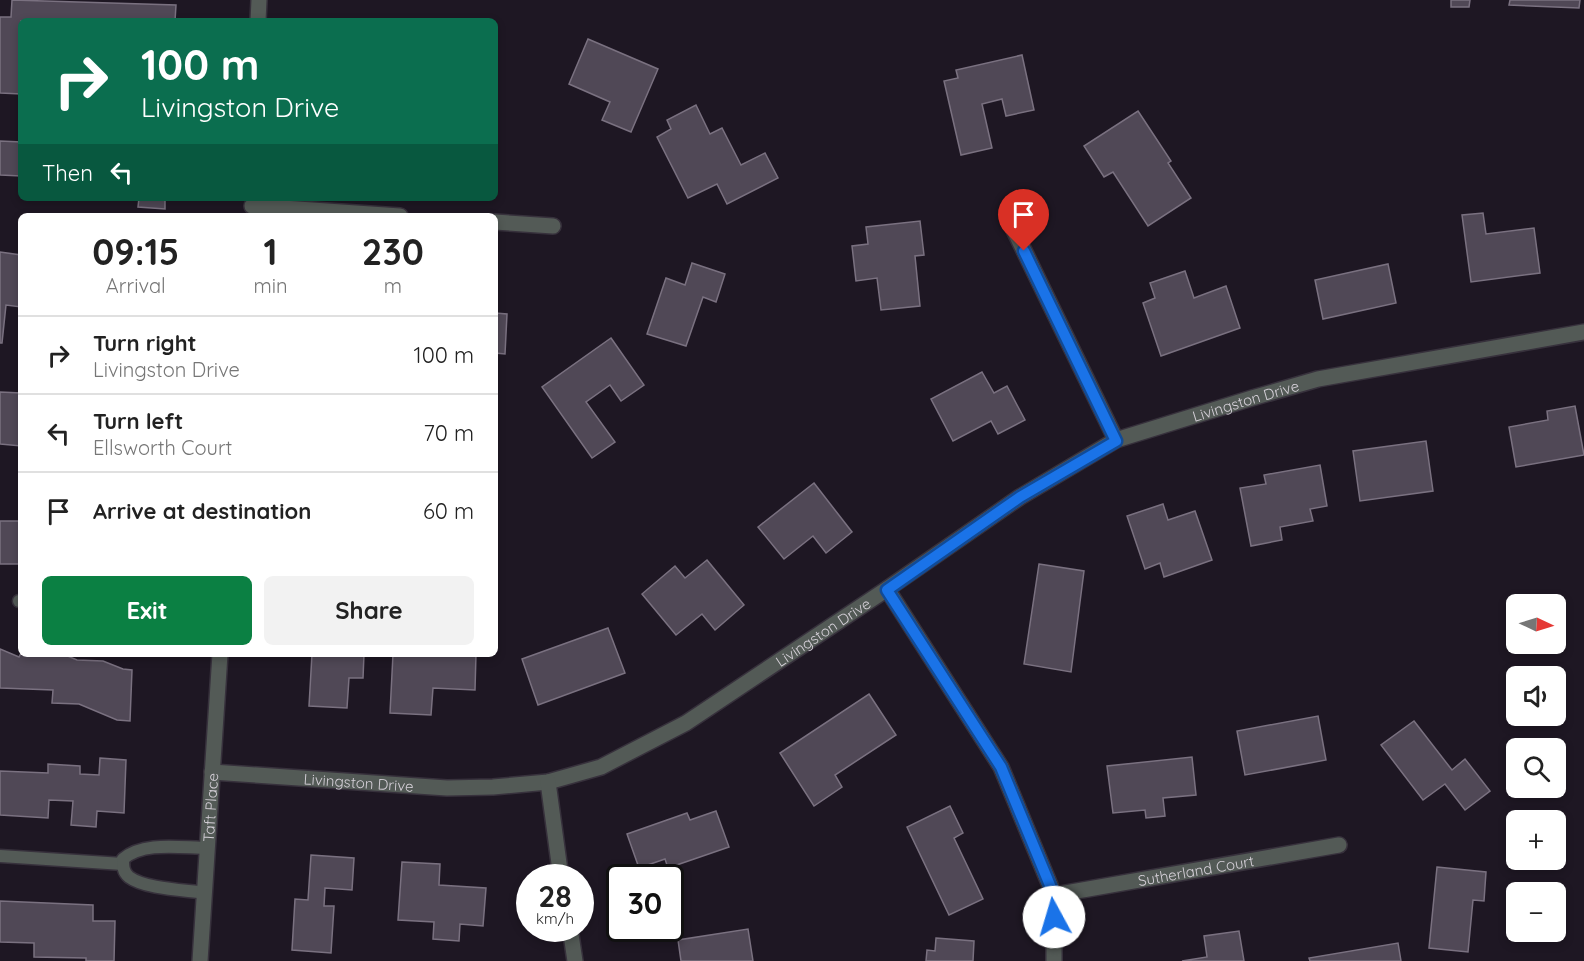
<!DOCTYPE html>
<html lang="en">
<head>
<meta charset="utf-8">
<style>
	:root { --surface:#fff; --page:#f2f2f2; --text:#222; --muted:#767676; --line:#e0e0e0; --accent:#0b8043 }
	body { margin:0; font-family:Quicksand,sans-serif; background:var(--page); color:var(--text); height:100vh; display:flex; flex-direction:column; font-size:22px; white-space:nowrap }
	* { box-sizing:border-box; margin:0 }
	p { font-size:20px; color:var(--muted) }
	.icon { flex:none; width:33px; height:33px; fill:none; stroke:currentColor; stroke-width:2; stroke-linecap:round; stroke-linejoin:round }
	.map { position:relative; flex:1; overflow:hidden }
	.details { position:absolute; left:18px; top:213px; width:480px; height:444px; display:flex; flex-direction:column; background:var(--surface); border-radius:9px; box-shadow:0 3px 9px #0003 }
	.details>* { flex:none }
	.banner { position:absolute; left:18px; top:18px; width:480px; height:183px; border-radius:9px; box-shadow:0 3px 9px #0003; background:#0b6e4f; color:#fff; overflow:hidden }
	.needle { width:39px; rotate:94deg }
	.fabs { position:absolute; left:1506px; top:594px; display:grid; gap:12px }
	.fabs a { display:grid; place-items:center; width:60px; height:60px; border-radius:9px; background:var(--surface); box-shadow:0 3px 9px #0003; font-size:30px }
	.speed { position:absolute; left:516px; top:864px; display:flex; gap:12px; font-size:30px; font-weight:700; text-align:center }
	.speed>* { display:grid; place-content:center; width:78px; height:78px; border-radius:50%; background:var(--surface); box-shadow:0 3px 9px #0003; line-height:1 }
	.speed small { font-size:15px; font-weight:400 }
	.speed .limit { border:3px solid #111; border-radius:9px; background:#fff; color:#111 }
	.pin { position:absolute; display:grid; place-items:center; width:51px; height:51px; color:#fff; margin:-62px -26px; border-radius:50% 50% 50% 0; rotate:-45deg; box-shadow:0 0 6px #0007 }
	.pin .icon { rotate:45deg }
	.me { position:absolute; width:66px; margin:-33px; rotate:354deg; stroke-linejoin:round; filter:drop-shadow(0 0 4px #0008) }
	.turn { display:flex; align-items:center; gap:21px; height:126px; padding:0 24px; font-size:27px }
	.turn .icon { width:78px; height:78px; stroke-width:2.5 }
	.turn b { display:block; font-size:42px; line-height:51px }
	.then { display:flex; align-items:center; height:57px; padding:0 24px; background:#0003; gap:12px; font-size:22px }
	.eta { display:flex; justify-content:space-evenly; align-items:center; height:102px; text-align:center }
	.eta b { font-size:36px; font-weight:700; line-height:42px }
	.action { display:flex; gap:12px; margin-top:auto; padding:12px 24px }
	.action a { flex:1; height:69px; border-radius:9px; background:var(--accent); color:#fff; font-size:24px; font-weight:700; line-height:69px; text-align:center }
	.action a+a { background:var(--page); color:var(--text) }
	ul { padding:0; list-style:none }
	li { display:flex; align-items:center; gap:18px; height:78px; padding:0 24px; border-top:2px solid var(--line) }
	li div { flex:1 }
	li b { display:block; font-size:22px }
	li em { font-style:normal }
	.map>svg:first-child { display:block }
	.building { fill:#504856; stroke:#7a7180; stroke-width:1.5 }
	.lines { fill:none; stroke-linecap:round; stroke-linejoin:round }
	.lane-casing { stroke:#37313c; stroke-width:15 }
	.street-casing { stroke:#37313c; stroke-width:18 }
	.lane { stroke:#535a56; stroke-width:12 }
	.street { stroke:#535a56; stroke-width:15 }
	.route-casing { stroke:#114b97; stroke-width:15 }
	.route { stroke:#1a73e8; stroke-width:10 }
	.labels { text-anchor:middle; dominant-baseline:central; stroke-width:4.5; stroke-linejoin:round; paint-order:stroke }
	.street-label { font-size:15px; fill:#d4cfd7; stroke:#150f1a }
</style>
</head>
<body>
<div class="map">
<svg width="1584" height="961" viewBox="0 0 1584 961">
	<rect width="100%" height="100%" fill="#1e1723"/>
	<!-- building -->
	<g class="building">
		<polygon points="12,0 176,5 175,21 21,21 21,94 0,93 0,17 11,17"/>
		<polygon points="1451,0 1470,0 1469,7 1451,7"/>
		<polygon points="1510,0 1580,0 1579,8 1509,5"/>
		<polygon points="588,39 658,69 631,132 602,120 610,102 569,84"/>
		<polygon points="1022,55 1034,110 1006,116 1002,99 982,104 992,148 961,155 944,81 958,78 956,70"/>
		<polygon points="696,105 710,134 722,128 741,165 765,153 778,178 727,204 717,184 688,198 657,137 671,129 667,120"/>
		<polygon points="1138,111 1171,161 1168,163 1191,198 1148,226 1113,172 1104,177 1084,146"/>
		<polygon points="0,141 21,142 21,176 0,175"/>
		<polygon points="139,198 165,198 165,209 138,207"/>
		<polygon points="1483,213 1486,234 1534,228 1540,273 1471,282 1462,215"/>
		<polygon points="920,221 924,255 915,256 920,306 881,310 877,278 856,281 852,246 868,244 866,227"/>
		<polygon points="0,252 21,255 21,307 6,305 2,343 0,343"/>
		<polygon points="692,263 725,274 716,302 703,297 686,346 647,334 666,278 685,285"/>
		<polygon points="1388,264 1396,303 1323,319 1315,280"/>
		<polygon points="1185,271 1194,298 1226,286 1240,328 1161,356 1143,303 1155,298 1150,283"/>
		<polygon points="495,313 507,314 505,354 495,353"/>
		<polygon points="611,338 644,385 621,401 610,385 586,402 615,442 592,458 542,387"/>
		<polygon points="982,372 994,393 1007,386 1025,420 998,434 991,421 953,441 931,399"/>
		<polygon points="0,392 21,393 21,446 0,444"/>
		<polygon points="1575,406 1584,455 1516,467 1509,427 1548,420 1547,411"/>
		<polygon points="1426,441 1433,491 1360,501 1353,451"/>
		<polygon points="1320,465 1327,506 1310,509 1313,521 1280,527 1282,540 1251,546 1240,488 1266,484 1264,475"/>
		<polygon points="814,483 852,532 826,553 813,536 784,559 758,527"/>
		<polygon points="1163,504 1168,520 1195,511 1212,560 1164,577 1160,563 1145,569 1127,516"/>
		<rect x="0" y="521" width="21" height="43"/>
		<polygon points="707,560 744,605 715,630 702,614 676,635 642,594 675,566 685,578"/>
		<polygon points="1039,564 1084,571 1071,672 1024,664"/>
		<polygon points="608,628 625,673 538,705 522,659"/>
		<polygon points="0,649 19,657 21,653 63,654 77,660 103,661 123,669 132,670 130,721 117,720 79,704 52,703 53,690 0,688"/>
		<polygon points="312,654 364,654 363,678 349,678 347,708 309,706"/>
		<polygon points="393,654 476,654 475,690 433,688 431,715 390,713"/>
		<polygon points="869,694 896,735 835,775 842,787 814,806 780,753"/>
		<polygon points="1318,716 1326,760 1245,775 1237,731"/>
		<polygon points="1414,721 1452,770 1465,759 1490,791 1465,810 1445,784 1423,800 1381,745"/>
		<polygon points="1192,757 1196,795 1163,798 1165,816 1146,818 1145,810 1113,813 1107,766"/>
		<polygon points="100,758 126,760 124,813 97,811 96,827 71,825 73,801 49,800 48,818 0,815 0,771 48,773 48,764 80,766 80,774 99,775"/>
		<polygon points="950,806 963,833 954,838 983,899 949,915 907,827"/>
		<polygon points="716,811 729,847 668,868 665,859 639,868 627,834 687,813 690,820"/>
		<polygon points="311,855 354,858 352,890 325,888 324,906 334,906 331,953 292,950 295,899 308,900"/>
		<polygon points="402,862 440,864 439,885 486,888 483,926 460,924 459,941 433,939 434,922 398,920"/>
		<polygon points="1437,867 1486,872 1484,901 1473,900 1468,952 1429,948"/>
		<polygon points="0,901 93,905 93,921 115,921 114,961 86,961 86,958 34,957 34,943 0,942"/>
		<polygon points="748,929 753,961 681,961 678,940"/>
		<polygon points="1239,931 1244,961 1182,961 1207,957 1204,936"/>
		<polygon points="936,938 974,941 973,961 926,961 927,950 935,951"/>
		<polygon points="1398,943 1401,961 1310,961 1309,958"/>
	</g>
	<g class="lines">
		<!-- lane casing -->
		<g class="lane-casing">
			<g id="lane">
				<polyline points="19,601 21,601"/>
				<polyline points="0,856 123,864"/>
				<path d="M 205,893 C 185,890 145,889 129,877 C 123,872 123,866 123,859 C 144,841 181,848 208,848"/>
			</g>
		</g>
		<!-- street casing -->
		<g class="street-casing">
			<g id="street">
				<polyline points="258,21 259,0"/>
				<polyline points="252,206 400,216"/>
				<polyline points="495,222 553,226"/>
				<polyline points="1014,230 1116,440"/>
				<polyline points="887,589 1001,767 1054,895 1054,961"/>
				<path id="s1" d="M 212,772 L 447,788 L 493,787 L 548,782 L 601,767 L 686,723 L 887,589 L 1020,497 L 1116,440 L 1252,398 L 1318,379 L 1584,332"/>
				<polyline points="548,782 561,878"/>
				<path id="s2" d="M 1054,895 L 1339,845"/>
				<polyline points="570,928 575,961"/>
				<path id="s3" d="M 200,961 L 220,654"/>
			</g>
		</g>
		<!-- lane -->
		<use href="#lane" class="lane"/>
		<!-- street -->
		<use href="#street" class="street"/>
	</g>
	<g class="lines">
		<!-- route casing -->
		<g class="route-casing">
			<polyline id="route" points="1024,251 1116,441 1020,497 887,590 1001,767 1054,895 1054,917"/>
		</g>
		<!-- route -->
		<use href="#route" class="route"/>
	</g>
	<g class="labels">
		<!-- street labels -->
		<g class="street-label">
			<text stroke="none"><textPath href="#s1" startOffset="1138">Livingston Drive</textPath></text>
			<text stroke="none"><textPath href="#s1" startOffset="652">Livingston Drive</textPath></text>
			<text stroke="none"><textPath href="#s1" startOffset="147">Livingston Drive</textPath></text>
			<text stroke="none"><textPath href="#s3" startOffset="154">Taft Place</textPath></text>
			<text stroke="none"><textPath href="#s2" startOffset="144">Sutherland Court</textPath></text>
		</g>
	</g>
</svg>
<div class="fabs">
<a><svg class="needle" viewBox="-14 -14 28 28"><path d="M0-13l5 13h-10z" fill="#e53935"/><path d="M0 13l5-13h-10z" fill="#767676"/></svg></a>
<a><svg class="icon" aria-label="sound" viewBox="0 0 24 24"><path d="M4 9h4l5-4v14l-5-4H4zM17 9q2 3 0 6"/></svg></a>
<a><svg class="icon" aria-label="search" viewBox="0 0 24 24"><circle cx="10" cy="10" r="6"/><path d="M15 15l6 6"/></svg></a>
<a>+</a>
<a>−</a>
</div>
<div class="speed"><div>28<small>km/h</small></div><div class="limit">30</div></div>
<div class="pin" style="left:1024px;top:251px;background:#d93025"><svg class="icon" aria-label="arrive" viewBox="0 0 24 24"><path d="M6 21V4h12l-3 4 3 4H6"/></svg></div>
<svg class="me" style="left:1054px;top:917px" viewBox="-20 -20 40 40"><circle r="19" fill="#fff"/><path d="M0-13L10 11 0 6-10 11z" fill="#1a73e8"/></svg>
<div class="banner">
<div class="turn"><svg class="icon" aria-label="right" viewBox="0 0 24 24"><path d="M7 20v-9h11M14 6l5 5-5 5"/></svg><div><b>100 m</b>Livingston Drive</div></div>
<div class="then">Then<svg class="icon" aria-label="left" viewBox="0 0 24 24"><path d="M17 20v-9H6M10 6l-5 5 5 5"/></svg></div>
</div>
<section class="details">
<div class="eta">
<div><b>09:15</b><p>Arrival</p></div>
<div><b>1</b><p>min</p></div>
<div><b>230</b><p>m</p></div>
</div>
<ul>
<li><svg class="icon" aria-label="right" viewBox="0 0 24 24"><path d="M7 20v-9h11M14 6l5 5-5 5"/></svg><div><b>Turn right</b><p>Livingston Drive</p></div><em>100 m</em></li>
<li><svg class="icon" aria-label="left" viewBox="0 0 24 24"><path d="M17 20v-9H6M10 6l-5 5 5 5"/></svg><div><b>Turn left</b><p>Ellsworth Court</p></div><em>70 m</em></li>
<li><svg class="icon" aria-label="arrive" viewBox="0 0 24 24"><path d="M6 21V4h12l-3 4 3 4H6"/></svg><div><b>Arrive at destination</b></div><em>60 m</em></li>
</ul>
<div class="action"><a>Exit</a><a>Share</a></div>
</section>
</div>
</body>
</html>
